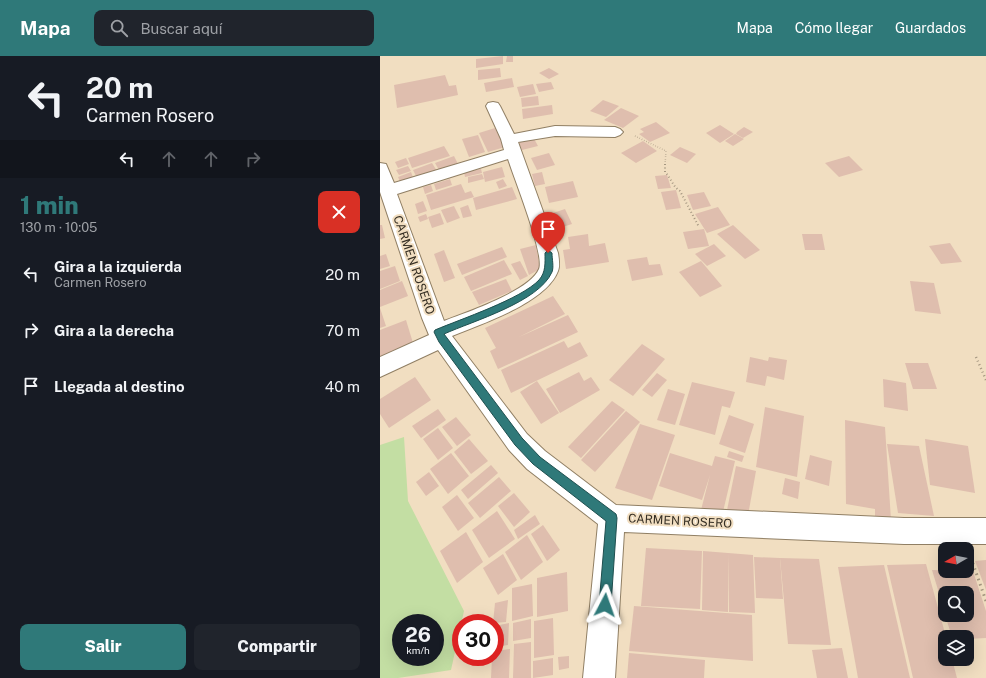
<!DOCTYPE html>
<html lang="es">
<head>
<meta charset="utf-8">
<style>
	:root { --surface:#171b24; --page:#20242c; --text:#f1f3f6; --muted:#9ea1a6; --accent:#2f7979 }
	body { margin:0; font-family:"Public Sans",sans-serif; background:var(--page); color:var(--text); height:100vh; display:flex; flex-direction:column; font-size:15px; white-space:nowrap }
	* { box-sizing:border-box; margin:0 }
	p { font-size:13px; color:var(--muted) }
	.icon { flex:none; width:22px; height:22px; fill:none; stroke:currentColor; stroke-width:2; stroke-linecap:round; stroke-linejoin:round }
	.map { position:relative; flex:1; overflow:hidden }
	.side { display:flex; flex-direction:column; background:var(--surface); width:380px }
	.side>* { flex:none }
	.banner { background:#171b24; color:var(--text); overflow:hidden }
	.needle { width:26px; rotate:261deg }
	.buttons { position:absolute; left:558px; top:486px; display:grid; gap:8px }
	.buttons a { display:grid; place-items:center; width:36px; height:36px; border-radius:8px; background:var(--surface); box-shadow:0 4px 16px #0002; font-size:20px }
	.speed { position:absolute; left:12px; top:558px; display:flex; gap:8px; font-size:20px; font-weight:700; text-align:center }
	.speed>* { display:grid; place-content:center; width:52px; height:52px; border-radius:50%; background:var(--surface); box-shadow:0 4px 16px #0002; line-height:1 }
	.speed small { font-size:10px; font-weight:400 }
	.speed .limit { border:6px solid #d22; background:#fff; color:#111 }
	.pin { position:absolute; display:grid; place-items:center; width:34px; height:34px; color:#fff; margin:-41px -17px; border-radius:50% 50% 50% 0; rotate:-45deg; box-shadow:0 0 4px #0007 }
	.pin .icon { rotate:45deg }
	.me { position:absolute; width:44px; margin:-22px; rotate:4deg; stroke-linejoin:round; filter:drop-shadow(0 0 3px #0008) }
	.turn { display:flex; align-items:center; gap:14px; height:84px; padding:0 20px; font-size:18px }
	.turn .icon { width:52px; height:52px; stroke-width:2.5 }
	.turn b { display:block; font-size:28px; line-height:34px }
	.lanes { display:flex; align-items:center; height:38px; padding:0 20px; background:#0003; justify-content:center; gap:20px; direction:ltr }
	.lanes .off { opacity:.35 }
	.round { display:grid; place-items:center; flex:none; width:42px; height:42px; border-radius:8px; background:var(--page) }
	.summary { display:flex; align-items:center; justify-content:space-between; height:68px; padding:0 20px }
	h1 { font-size:24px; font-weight:800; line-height:30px; color:var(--accent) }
	.button { display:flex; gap:8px; margin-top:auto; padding:8px 20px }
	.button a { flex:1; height:46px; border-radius:8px; background:var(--accent); color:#fff; font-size:16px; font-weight:800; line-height:46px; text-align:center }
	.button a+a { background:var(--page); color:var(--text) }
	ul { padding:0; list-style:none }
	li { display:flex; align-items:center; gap:12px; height:56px; padding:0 20px }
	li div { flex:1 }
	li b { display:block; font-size:15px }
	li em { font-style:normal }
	header { display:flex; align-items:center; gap:24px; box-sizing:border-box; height:56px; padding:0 20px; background:var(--accent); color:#fff }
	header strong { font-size:19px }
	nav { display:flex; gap:22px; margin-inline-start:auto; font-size:14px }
	.search { width:280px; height:36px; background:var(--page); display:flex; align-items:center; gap:10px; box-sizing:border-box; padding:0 14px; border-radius:8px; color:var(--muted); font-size:15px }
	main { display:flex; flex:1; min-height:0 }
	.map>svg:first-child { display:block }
	.green { fill:#c3dea3; fill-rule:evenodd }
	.building { fill:#dfbeae }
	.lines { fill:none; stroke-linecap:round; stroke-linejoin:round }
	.minor-casing { stroke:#907f64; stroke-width:2 }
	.path-far3 { stroke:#a59781; stroke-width:1.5; stroke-dasharray:0.5 2; stroke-linecap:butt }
	.path-far2 { stroke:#a59781; stroke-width:2; stroke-dasharray:1 2.5; stroke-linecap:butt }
	.path-far1 { stroke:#a59781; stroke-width:2.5; stroke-dasharray:1 3; stroke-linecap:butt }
	.path { stroke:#a59781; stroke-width:3; stroke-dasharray:1.5 4; stroke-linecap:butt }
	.minor { fill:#fff; fill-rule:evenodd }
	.route { fill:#2f7979; stroke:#1f4f4f }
	.labels { text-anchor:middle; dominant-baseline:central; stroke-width:4; stroke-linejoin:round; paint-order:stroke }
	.street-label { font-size:12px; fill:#362f24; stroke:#f1dec1 }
</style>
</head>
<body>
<header>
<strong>Mapa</strong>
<div class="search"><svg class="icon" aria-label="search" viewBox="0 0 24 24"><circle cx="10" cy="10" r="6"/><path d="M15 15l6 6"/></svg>Buscar aquí</div>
<nav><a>Mapa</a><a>Cómo llegar</a><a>Guardados</a></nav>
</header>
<main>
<section class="side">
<div class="banner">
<div class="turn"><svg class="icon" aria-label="left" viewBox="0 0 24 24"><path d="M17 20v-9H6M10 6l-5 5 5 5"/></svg><div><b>20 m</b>Carmen Rosero</div></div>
<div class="lanes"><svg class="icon" aria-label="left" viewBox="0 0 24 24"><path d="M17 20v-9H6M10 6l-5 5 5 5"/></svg><svg class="icon off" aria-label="ahead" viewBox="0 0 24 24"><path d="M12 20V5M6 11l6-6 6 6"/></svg><svg class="icon off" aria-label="ahead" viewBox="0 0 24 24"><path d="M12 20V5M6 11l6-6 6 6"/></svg><svg class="icon off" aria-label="right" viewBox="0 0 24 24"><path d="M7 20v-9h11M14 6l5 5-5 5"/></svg></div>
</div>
<div class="summary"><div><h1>1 min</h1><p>130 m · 10:05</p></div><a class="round" style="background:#d93025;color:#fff"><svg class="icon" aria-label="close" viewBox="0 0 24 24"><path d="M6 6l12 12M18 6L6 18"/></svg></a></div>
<ul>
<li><svg class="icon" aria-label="left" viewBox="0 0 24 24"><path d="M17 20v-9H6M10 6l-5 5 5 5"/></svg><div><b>Gira a la izquierda</b><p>Carmen Rosero</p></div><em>20 m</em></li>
<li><svg class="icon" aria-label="right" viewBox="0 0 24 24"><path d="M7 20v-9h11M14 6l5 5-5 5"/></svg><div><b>Gira a la derecha</b></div><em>70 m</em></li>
<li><svg class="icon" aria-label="arrive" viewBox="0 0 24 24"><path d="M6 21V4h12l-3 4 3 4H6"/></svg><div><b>Llegada al destino</b></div><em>40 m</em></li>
</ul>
<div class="button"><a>Salir</a><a>Compartir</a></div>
</section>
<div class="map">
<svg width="606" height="622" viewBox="0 0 606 622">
	<rect width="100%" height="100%" fill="#f1dec1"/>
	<!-- green -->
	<path class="green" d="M 24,381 L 28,445 L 84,555 L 71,614 L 18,622 L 0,622 L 0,389 ZM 21,567 L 55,567 L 55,601 L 21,601 Z"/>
	<!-- building -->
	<g class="building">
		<polygon points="123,0 123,8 96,12 96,3"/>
		<polygon points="127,0 133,0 133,6 126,6"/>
		<polygon points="120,12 121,21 98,24 98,14"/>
		<polygon points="169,12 179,18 169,23 159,17"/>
		<polygon points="65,19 69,30 76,29 78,39 17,52 14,29"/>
		<polygon points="132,22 134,31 106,36 104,27"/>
		<polygon points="171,26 174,33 159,36 156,28"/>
		<polygon points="153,28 156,38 140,41 137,31"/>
		<polygon points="158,40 159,49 142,51 141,42"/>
		<polygon points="223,44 239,50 226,61 210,55"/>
		<polygon points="172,49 173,58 143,63 142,53"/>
		<polygon points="241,52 259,60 243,72 224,64"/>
		<polygon points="276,66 290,77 270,86 259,78 264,76 260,73"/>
		<polygon points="340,69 354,78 340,87 326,77"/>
		<polygon points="364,71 373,76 363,82 356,78 357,76"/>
		<polygon points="115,72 125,91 108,96 99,77"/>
		<polygon points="355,78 364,83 353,90 345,85"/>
		<polygon points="98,79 105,96 89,101 82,83"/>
		<polygon points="152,79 158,90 142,94 137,83"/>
		<polygon points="263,85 277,95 256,107 241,97"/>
		<polygon points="64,90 70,100 32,112 28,102"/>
		<polygon points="300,91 316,98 307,107 290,99"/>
		<polygon points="169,97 175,109 157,114 151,102"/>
		<polygon points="74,100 78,108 59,114 55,107"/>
		<polygon points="469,100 483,114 459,121 445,107"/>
		<polygon points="26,102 29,108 18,112 15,106"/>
		<polygon points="52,107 57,115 37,122 33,114"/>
		<polygon points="28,110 31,115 19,119 16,114"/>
		<polygon points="122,111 125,121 105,126 103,116"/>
		<polygon points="101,113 102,117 85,121 84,116"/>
		<polygon points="31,116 34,124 21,128 18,121"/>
		<polygon points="162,116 165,128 155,130 152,118"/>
		<polygon points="102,118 104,123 88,127 88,121"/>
		<polygon points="287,119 291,132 278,133 275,120"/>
		<polygon points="70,123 72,129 56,134 54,128"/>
		<polygon points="123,123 127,130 119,133 116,126"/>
		<polygon points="193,125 198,141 169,147 165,131"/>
		<polygon points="81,128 85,137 91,135 94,141 51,154 46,139"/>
		<polygon points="51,129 53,135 45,138 43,131"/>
		<polygon points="132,131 137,143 96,154 93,142"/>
		<polygon points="296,134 301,152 286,154 281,136"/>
		<polygon points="324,136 331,150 313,154 307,139"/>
		<polygon points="43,145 47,155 38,158 35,148"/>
		<polygon points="88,149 92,160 83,162 80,152"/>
		<polygon points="74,150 80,162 67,167 61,154"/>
		<polygon points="338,151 350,169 327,177 315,158"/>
		<polygon points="185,153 192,168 170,175 164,160"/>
		<polygon points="60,157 64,168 52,172 48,161"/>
		<polygon points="46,158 48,163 40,166 38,161"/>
		<polygon points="0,169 2,169 5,182 0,183"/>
		<polygon points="353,169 380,194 365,203 337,178"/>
		<polygon points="324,173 329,190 308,193 303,176"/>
		<polygon points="208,178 209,190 225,187 229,206 186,213 183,194 190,193 188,181"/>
		<polygon points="422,178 442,178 445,194 425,194"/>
		<polygon points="570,187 582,206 561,208 549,190"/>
		<polygon points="334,188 346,200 327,210 315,198"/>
		<polygon points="156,189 160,213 149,219 140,193"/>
		<polygon points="122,191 127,201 82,219 77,208"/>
		<polygon points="64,194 75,222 64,226 54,198"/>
		<polygon points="6,198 10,210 0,213 0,200"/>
		<polygon points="267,201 269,209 280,208 283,219 252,225 247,204"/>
		<polygon points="124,204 132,218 91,235 84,221"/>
		<polygon points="140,205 148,220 140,224 131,208"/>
		<polygon points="321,205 342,230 320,241 299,216"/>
		<polygon points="15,210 20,225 0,233 0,215"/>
		<polygon points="126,223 132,235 99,249 92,236"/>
		<polygon points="22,225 28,240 0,251 0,234"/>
		<polygon points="530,225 554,227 561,258 535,255"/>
		<polygon points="173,240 185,258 139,281 188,259 198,276 118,313 110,295 116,292 105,272"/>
		<polygon points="0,252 6,270 0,272"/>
		<polygon points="26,264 33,287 0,301 0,274"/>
		<polygon points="184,285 188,292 200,286 208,300 131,337 121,314"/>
		<polygon points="262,288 285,303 253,340 229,324"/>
		<polygon points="370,301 388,305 389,301 407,304 404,324 387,320 385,330 366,326"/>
		<polygon points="525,307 548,307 557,333 533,333"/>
		<polygon points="199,316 204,325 211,321 220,334 180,357 166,333"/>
		<polygon points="277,317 287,324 272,341 262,334"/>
		<polygon points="35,321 51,344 9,372 0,358 0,343"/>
		<polygon points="503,323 526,327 528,355 504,351"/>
		<polygon points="157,325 179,357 161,368 140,336"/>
		<polygon points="312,326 355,336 350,352 342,350 335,379 299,369"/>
		<polygon points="288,333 305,338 295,369 277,364"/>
		<polygon points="232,345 245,354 201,402 188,391"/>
		<polygon points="385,351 424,360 417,421 376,411"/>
		<polygon points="58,353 66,364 41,382 32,370"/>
		<polygon points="246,355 260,366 215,416 201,404"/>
		<polygon points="349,359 374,368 365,397 339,388"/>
		<polygon points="76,361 91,379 77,390 62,371"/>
		<polygon points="465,364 505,371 511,464 495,461 495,453 466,448"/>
		<polygon points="260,368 295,379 272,444 235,432"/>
		<polygon points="58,372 73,392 58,404 43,383"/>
		<polygon points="89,383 108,405 91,418 74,396"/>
		<polygon points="545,383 588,390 595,437 550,429"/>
		<polygon points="507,388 539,390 554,460 518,457"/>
		<polygon points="349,395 364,400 362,406 347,401"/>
		<polygon points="71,397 89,420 68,438 50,413"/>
		<polygon points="290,397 332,410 335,400 355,405 342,460 321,454 330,419 322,444 279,430"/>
		<polygon points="430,399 452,405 449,430 425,423"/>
		<polygon points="111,409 118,417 88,443 81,434"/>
		<polygon points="356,410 376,415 367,465 346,459"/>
		<polygon points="49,416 59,430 46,440 36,426"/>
		<polygon points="119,421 131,435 100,462 88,447"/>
		<polygon points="405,422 420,426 418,443 402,438"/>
		<polygon points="134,437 150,456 134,471 118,450"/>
		<polygon points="77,439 94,462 78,475 62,451"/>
		<polygon points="117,455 135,483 109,502 92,474"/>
		<polygon points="155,459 160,468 138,483 134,474"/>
		<polygon points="163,469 180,494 167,505 151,478"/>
		<polygon points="86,476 103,506 77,527 60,495"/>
		<polygon points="147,479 163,506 141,524 125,496"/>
		<polygon points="266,492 322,495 320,553 261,550"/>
		<polygon points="323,495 348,497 348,556 322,554"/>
		<polygon points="348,497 373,499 375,557 349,556"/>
		<polygon points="123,498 137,524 118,539 103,512"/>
		<polygon points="374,501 400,502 403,543 376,542"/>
		<polygon points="400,502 439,503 451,589 408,588"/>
		<polygon points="606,504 606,534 595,505"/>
		<polygon points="546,508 566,581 565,603 572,603 577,622 533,622 507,509"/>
		<polygon points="504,509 530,622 478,622 458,511"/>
		<polygon points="587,512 592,512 606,555 606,582 587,583 587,581 572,581 565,559 587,559 587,537 565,537 565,557 552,514 587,515"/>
		<polygon points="187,516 188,555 157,561 157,522"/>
		<polygon points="152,528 153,560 132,565 132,532"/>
		<polygon points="128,544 126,566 113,567 115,547"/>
		<polygon points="254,550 372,559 373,605 249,595"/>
		<polygon points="173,562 174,599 154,602 154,565"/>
		<polygon points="151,563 151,582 133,585 133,567"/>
		<polygon points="129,567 128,589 115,591 115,570"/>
		<polygon points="151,586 151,622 133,622 134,588"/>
		<polygon points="462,592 468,622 437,622 432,594"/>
		<polygon points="130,593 129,622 111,622 112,601 115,601 115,595"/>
		<polygon points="249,597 325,604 324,622 247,622"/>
		<polygon points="189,600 189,612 179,614 178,601"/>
		<polygon points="173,602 173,619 153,622 153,605"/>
	</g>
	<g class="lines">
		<!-- minor casing -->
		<g class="minor-casing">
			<path id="minor" d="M 113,46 L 118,47 L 120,50 L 134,78 L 175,70 L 235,71 L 240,73 L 243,76 L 240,79 L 235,81 L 175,80 L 138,86 L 178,197 C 179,203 180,210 178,215 C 166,247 101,268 72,280 L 147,378 L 165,395 L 236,449 L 524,462 L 606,462 L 606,488 L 524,488 L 244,476 L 235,622 L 203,622 L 218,468 L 147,413 L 129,394 L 58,294 L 0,321 L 0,301 L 49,279 L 42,262 L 0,136 L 0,107 L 6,108 L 14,127 L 124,94 L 121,83 L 106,50 L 108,47 ZM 128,103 C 134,122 165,199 159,213 C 150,235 85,257 64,265 L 17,138 Z"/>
		</g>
		<!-- path-far3 -->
		<polyline class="path-far3" points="255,80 286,95 285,109"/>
		<!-- path-far2 -->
		<path class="path-far2" d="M 285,108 L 285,116 C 291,122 293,131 300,135 L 319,171"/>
		<!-- path-far1 -->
		<polyline class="path-far1" points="596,301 606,324"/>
		<!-- path -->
		<polyline class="path" points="591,502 606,545"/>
		<!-- minor -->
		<use href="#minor" class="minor"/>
	</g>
	<!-- route -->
	<path class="route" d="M 168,194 L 172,197 C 172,203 174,211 172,216 C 159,246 93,265 64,278 L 142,382 L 160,401 L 236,458 L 237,462 L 231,549 L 229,554 L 225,555 L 221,554 L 219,549 L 226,465 L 153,408 L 135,389 L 59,286 L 54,276 L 55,274 C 81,263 141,243 159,224 C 166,216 165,207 165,197 Z"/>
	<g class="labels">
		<!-- street labels -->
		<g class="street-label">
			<text transform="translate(34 209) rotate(71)">CARMEN ROSERO</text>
			<text transform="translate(300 465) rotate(3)">CARMEN ROSERO</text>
		</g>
	</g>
</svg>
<div class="buttons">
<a><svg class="needle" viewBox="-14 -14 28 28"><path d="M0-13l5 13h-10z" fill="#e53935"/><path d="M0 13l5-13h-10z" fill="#9ea1a6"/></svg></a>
<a><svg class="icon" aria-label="search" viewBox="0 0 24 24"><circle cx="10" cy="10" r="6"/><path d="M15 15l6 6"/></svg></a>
<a><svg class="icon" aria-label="layers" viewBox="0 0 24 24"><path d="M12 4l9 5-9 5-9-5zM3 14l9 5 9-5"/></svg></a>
</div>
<div class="speed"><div>26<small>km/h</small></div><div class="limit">30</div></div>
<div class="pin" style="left:168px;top:197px;background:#d93025"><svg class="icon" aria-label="arrive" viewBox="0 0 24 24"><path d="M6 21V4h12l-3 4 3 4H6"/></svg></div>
<svg class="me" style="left:225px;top:549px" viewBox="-20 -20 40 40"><path d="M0-17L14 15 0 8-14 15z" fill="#2f7979" stroke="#fff" stroke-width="4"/></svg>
</div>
</main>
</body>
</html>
